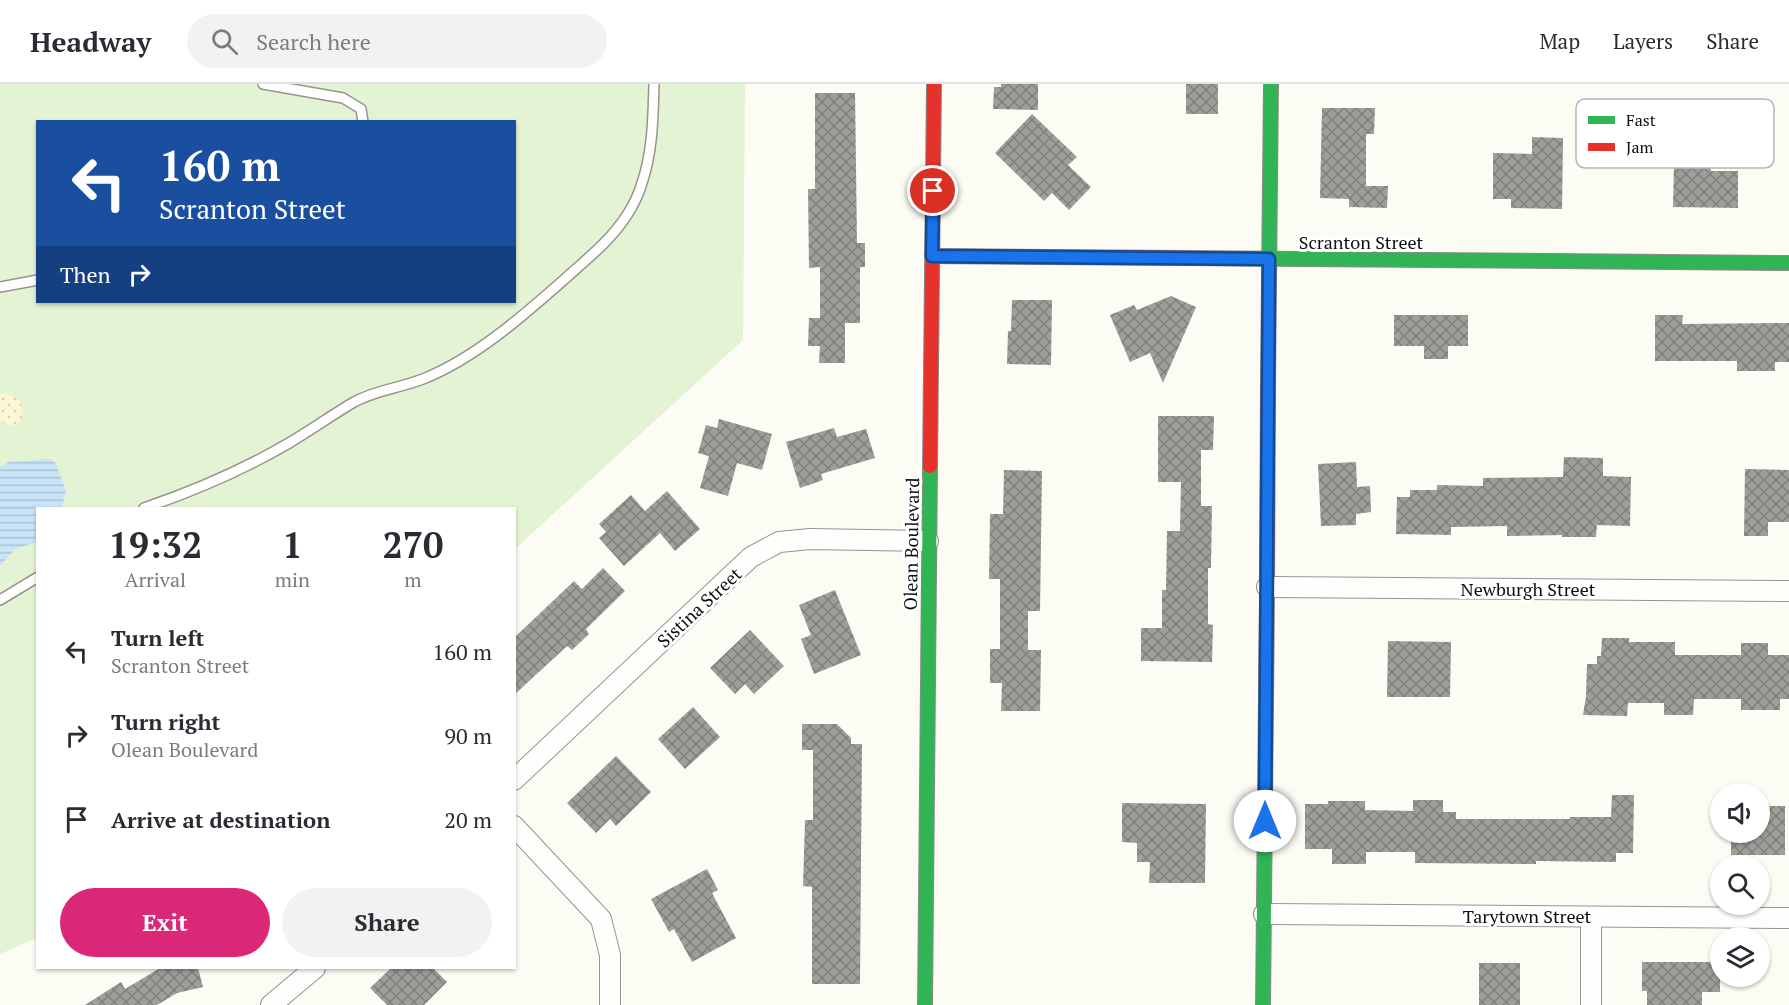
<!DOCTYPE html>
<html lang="en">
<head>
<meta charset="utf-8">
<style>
	:root { --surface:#fff; --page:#f2f2f3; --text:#2b2b33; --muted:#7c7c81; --line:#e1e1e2; --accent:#db2777 }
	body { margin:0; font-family:"PT Serif",serif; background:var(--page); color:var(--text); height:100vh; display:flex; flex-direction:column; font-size:22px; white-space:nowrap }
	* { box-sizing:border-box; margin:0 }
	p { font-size:20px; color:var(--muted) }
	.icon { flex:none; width:33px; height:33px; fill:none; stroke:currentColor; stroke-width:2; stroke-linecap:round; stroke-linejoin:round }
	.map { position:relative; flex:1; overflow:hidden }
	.panel { position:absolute; left:36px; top:423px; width:480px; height:462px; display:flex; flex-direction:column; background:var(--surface); border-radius:0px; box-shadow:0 2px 4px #0004 }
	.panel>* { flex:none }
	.hud { position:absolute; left:36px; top:36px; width:480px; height:183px; border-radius:0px; box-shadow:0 2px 4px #0004; background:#1a4fa0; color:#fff; overflow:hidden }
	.fabs { position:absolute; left:1710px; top:699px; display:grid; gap:12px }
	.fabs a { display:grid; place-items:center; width:60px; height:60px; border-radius:50%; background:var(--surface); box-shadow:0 2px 4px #0004; font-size:30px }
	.pin { position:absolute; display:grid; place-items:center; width:51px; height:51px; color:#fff; margin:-26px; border:3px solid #fff; border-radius:50%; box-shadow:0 2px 6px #0007 }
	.me { position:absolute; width:66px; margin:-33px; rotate:0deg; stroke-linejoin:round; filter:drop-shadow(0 0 4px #0008) }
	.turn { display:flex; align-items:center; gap:21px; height:126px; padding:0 24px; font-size:27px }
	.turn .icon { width:78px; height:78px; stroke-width:2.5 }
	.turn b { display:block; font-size:42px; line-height:51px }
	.then { display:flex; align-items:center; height:57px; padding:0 24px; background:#0003; gap:12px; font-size:22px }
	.eta { display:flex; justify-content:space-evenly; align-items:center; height:102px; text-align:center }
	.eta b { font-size:36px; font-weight:700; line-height:42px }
	.action { display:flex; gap:12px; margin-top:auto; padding:12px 24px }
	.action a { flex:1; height:69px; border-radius:36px; background:var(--accent); color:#fff; font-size:24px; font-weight:700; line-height:69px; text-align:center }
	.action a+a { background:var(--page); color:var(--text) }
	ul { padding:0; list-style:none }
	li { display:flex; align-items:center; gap:18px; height:84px; padding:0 24px }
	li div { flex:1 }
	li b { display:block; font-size:22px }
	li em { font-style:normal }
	header { display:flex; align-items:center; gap:36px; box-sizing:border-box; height:84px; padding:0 30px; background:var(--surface); border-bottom:2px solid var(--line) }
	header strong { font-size:28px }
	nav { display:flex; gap:33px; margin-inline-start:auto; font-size:21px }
	.search { width:420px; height:54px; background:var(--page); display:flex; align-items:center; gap:15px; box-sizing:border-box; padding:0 21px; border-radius:33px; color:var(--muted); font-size:22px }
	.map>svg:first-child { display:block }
	.grass { fill:#e3f3d3; fill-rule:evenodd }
	.sand { fill:url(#sand-dots) }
	.water { fill:url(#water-rules) }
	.building { fill:url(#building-cross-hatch) }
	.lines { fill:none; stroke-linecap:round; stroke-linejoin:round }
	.lane-casing { stroke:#969592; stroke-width:12 }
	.street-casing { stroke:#969592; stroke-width:22 }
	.fast-casing { stroke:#8c8c89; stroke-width:16 }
	.jam-casing { stroke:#8c8c89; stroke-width:16 }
	.lane { stroke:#fffefd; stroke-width:9 }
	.street { stroke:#fffefd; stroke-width:20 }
	.fast { stroke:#30b455; stroke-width:14 }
	.jam { stroke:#e5322d; stroke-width:14 }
	.route-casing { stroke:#114b97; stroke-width:15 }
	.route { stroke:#1a73e8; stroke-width:10 }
	.labels { text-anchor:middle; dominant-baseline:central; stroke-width:6; stroke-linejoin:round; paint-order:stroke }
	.street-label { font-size:18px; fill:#0f0f0f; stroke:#fff }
	.key { fill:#fff; stroke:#b7b7b7; stroke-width:1.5 }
	.key-label { font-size:16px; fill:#0f0f0f }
</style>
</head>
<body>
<header>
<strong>Headway</strong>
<div class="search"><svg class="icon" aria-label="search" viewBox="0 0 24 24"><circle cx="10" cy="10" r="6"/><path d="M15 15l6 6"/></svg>Search here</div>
<nav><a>Map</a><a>Layers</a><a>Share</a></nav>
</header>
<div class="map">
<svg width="1789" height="921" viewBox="0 0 1789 921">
	<defs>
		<pattern id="sand-dots" width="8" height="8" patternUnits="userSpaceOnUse" patternTransform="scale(1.5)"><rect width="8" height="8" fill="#fdf7d5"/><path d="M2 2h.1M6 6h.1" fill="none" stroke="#d8d3b6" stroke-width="1.8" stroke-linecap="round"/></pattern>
		<pattern id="water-rules" width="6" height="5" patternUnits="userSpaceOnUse" patternTransform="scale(1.5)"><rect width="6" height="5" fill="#c9e4f8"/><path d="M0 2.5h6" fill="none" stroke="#abc2d3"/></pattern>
		<pattern id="building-cross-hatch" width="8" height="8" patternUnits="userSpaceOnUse" patternTransform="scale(1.5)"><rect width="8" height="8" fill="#a09e99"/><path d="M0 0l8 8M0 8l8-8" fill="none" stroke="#817f7b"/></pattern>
	</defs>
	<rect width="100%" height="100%" fill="#fcfbf4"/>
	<!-- grass -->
	<path class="grass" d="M 0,0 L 745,0 L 743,256 L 515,465 L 514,424 L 38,424 L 37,854 L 0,870 ZM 38,38 L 514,38 L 514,218 L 38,218 Z"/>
	<!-- sand -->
	<path class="sand" d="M 0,309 C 9,308 20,314 22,323 C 24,327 22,331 22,335 L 15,342 L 0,338 Z"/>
	<!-- water -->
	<polygon class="water" points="49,375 55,378 66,406 62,424 38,424 37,458 15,465 0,482 0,383 9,378"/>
	<!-- building -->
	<g class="building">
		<polygon points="1001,0 1038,0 1038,26 993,25 994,3 1001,3"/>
		<rect x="1186" y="0" width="32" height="30"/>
		<polygon points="815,9 855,9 857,159 865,159 865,183 860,183 860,239 845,239 845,279 819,279 820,262 808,262 809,234 820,234 820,183 809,184 808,105 815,105"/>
		<polygon points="1322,24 1375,24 1374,50 1366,50 1366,102 1388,102 1387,124 1349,123 1349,115 1320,114"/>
		<polygon points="1032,30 1077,73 1068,81 1091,103 1069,126 1052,109 1044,117 995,69"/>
		<polygon points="1532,53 1563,54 1562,125 1511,124 1511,115 1493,115 1493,69 1532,70"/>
		<polygon points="1674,78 1711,78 1711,87 1738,87 1738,124 1673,123"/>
		<polygon points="1171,212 1196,223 1163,299 1150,269 1130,278 1110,231 1134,221 1137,226"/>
		<polygon points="1012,216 1052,216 1051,281 1007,280 1008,247 1011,247"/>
		<polygon points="1394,231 1468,231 1468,262 1448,262 1448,275 1424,275 1424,262 1394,262"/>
		<polygon points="1655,231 1683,231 1682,240 1789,239 1789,278 1775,278 1775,287 1737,287 1737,277 1655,277"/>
		<polygon points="1158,332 1214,332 1213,366 1201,366 1201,422 1212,422 1211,484 1208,484 1208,540 1213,541 1212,578 1141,577 1141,544 1162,544 1162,506 1166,506 1167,447 1180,447 1181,398 1158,398"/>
		<polygon points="719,335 772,350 762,386 737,379 728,412 700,404 709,372 698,369 706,341 717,344"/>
		<polygon points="834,344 837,353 866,345 875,374 821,390 823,396 800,404 786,358"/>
		<polygon points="1564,373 1603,374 1603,392 1631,393 1630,442 1597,441 1596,453 1562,453 1562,451 1507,452 1507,442 1451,443 1451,451 1396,450 1397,413 1410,413 1410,406 1437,406 1437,401 1483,402 1483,394 1563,393"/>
		<polygon points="1356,378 1357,403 1370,402 1371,428 1356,430 1356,441 1321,442 1318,380"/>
		<polygon points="1745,385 1789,386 1789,438 1768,438 1768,452 1744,452"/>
		<polygon points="1004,386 1042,387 1040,527 1028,527 1028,566 1041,566 1040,627 1001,627 1002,599 990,599 990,565 1000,565 1000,495 989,495 990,430 1003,430"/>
		<polygon points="667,407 700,445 675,467 660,449 624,482 599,454 606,448 599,440 631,411 645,427"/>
		<polygon points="603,484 625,507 586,545 589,550 572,566 567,562 514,611 514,554 574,497 582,505"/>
		<polygon points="835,506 861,571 814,590 801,555 811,551 799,521"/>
		<polygon points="750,546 784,582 754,610 745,600 735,610 710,584"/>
		<polygon points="1602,554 1629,554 1629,558 1675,558 1675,571 1741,571 1741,559 1768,559 1768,571 1789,571 1789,615 1780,615 1780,626 1741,626 1741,615 1694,615 1693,631 1664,631 1664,619 1628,619 1627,632 1583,631 1586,612 1587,580 1597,580 1597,572 1601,572"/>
		<polygon points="1388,557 1451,558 1450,613 1387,613"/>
		<polygon points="693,623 720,653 685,685 658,655"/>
		<polygon points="802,640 837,640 851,654 851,660 862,660 860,900 812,900 812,803 803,802 805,736 813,736 813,666 802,666"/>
		<polygon points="616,672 651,708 616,742 610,735 596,749 567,719"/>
		<polygon points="1612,711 1634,711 1633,769 1616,769 1616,778 1536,777 1536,780 1415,779 1415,768 1366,768 1366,780 1332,780 1332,765 1305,765 1305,720 1328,720 1328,717 1365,717 1365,726 1413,727 1413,716 1443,716 1443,728 1456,728 1456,735 1570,735 1570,733 1611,733"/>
		<polygon points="1122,719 1206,720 1205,799 1149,799 1150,778 1137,778 1137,759 1122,758"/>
		<polygon points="1760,722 1785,722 1785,771 1731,771 1731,748 1760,748"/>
		<polygon points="707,785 718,806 712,809 736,854 692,878 674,845 669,848 651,815"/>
		<polygon points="1642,878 1720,878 1720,908 1702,908 1702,921 1647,921 1647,907 1642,907"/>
		<rect x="1479" y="879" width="41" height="42"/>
		<polygon points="160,884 198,884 203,903 177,909 157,921 85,921 121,898 125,905"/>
		<polygon points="391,884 433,884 447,898 424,921 387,921 370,904"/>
	</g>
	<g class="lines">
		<!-- lane casing -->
		<g class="lane-casing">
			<g id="lane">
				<polyline points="263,0 343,14 361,25 363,38"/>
				<polyline points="0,203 38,196"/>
				<path d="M 144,424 C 194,407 243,386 289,359 C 311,346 332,331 354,318 C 376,306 400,304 423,295 C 476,274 525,230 567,193 C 588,174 611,156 627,131 C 633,122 639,109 642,99 C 653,66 653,33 654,0"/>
				<polyline points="0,516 38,493"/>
			</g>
		</g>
		<!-- street casing -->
		<g class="street-casing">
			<g id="street">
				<polyline points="1267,503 1789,507"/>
				<polyline points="514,696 751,473 779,458 810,455 928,457"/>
				<polyline points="514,742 601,835 610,871 610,921"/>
				<polyline points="1264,830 1789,834"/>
				<polyline points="271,921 315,884"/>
				<polyline points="1591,921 1591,833"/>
			</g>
		</g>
		<!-- fast casing -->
		<g class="fast-casing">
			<g id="fast">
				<polyline points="1191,174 1789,179"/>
				<polyline points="1268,295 1271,0"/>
				<polyline points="925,921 930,382"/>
				<polyline points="1263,921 1267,515"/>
			</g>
		</g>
		<!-- jam casing -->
		<g class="jam-casing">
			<g id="jam">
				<polyline points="932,172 1191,174"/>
				<polyline points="930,382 934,0"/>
				<polyline points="1267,515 1268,295"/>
			</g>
		</g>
		<!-- lane -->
		<use href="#lane" class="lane"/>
		<!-- street -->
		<use href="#street" class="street"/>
		<!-- fast -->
		<use href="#fast" class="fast"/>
		<!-- jam -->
		<use href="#jam" class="jam"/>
	</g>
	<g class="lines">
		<!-- route casing -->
		<g class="route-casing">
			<polyline id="route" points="933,107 932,172 1269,175 1265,737"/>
		</g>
		<!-- route -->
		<use href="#route" class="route"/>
	</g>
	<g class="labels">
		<!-- street labels -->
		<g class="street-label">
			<text x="1361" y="158">Scranton Street</text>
			<text transform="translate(911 460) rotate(-89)">Olean Boulevard</text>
			<text x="1528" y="505">Newburgh Street</text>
			<text transform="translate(699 523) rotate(-43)">Sistina Street</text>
			<text x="1527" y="832">Tarytown Street</text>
		</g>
	</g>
	<!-- legend -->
	<rect x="1576" y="15" width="198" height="69" rx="9" class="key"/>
	<rect x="1588" y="32" width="27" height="8" fill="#30b455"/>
	<rect x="1588" y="59" width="27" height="8" fill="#e5322d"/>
	<g class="key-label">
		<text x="1626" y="42">Fast</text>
		<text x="1626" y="69">Jam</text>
	</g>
</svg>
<div class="fabs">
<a><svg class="icon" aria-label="sound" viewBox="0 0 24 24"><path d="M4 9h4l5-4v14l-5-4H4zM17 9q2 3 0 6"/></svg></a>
<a><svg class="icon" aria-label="search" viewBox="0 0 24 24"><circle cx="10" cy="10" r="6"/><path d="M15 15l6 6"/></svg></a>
<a><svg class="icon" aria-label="layers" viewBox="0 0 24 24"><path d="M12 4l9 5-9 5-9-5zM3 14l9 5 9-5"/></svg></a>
</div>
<div class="pin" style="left:933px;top:107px;background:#d93025"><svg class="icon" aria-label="arrive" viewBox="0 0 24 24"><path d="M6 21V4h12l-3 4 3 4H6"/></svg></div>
<svg class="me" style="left:1265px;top:737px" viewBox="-20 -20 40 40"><circle r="19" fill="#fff"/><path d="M0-13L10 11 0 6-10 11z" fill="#1a73e8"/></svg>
<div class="hud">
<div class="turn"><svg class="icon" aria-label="left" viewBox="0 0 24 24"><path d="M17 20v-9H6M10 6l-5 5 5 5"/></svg><div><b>160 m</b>Scranton Street</div></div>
<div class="then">Then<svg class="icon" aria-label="right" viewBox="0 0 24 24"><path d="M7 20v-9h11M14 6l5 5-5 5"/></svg></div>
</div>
<section class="panel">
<div class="eta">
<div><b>19:32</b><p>Arrival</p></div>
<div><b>1</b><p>min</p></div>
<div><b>270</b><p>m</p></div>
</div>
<ul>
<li><svg class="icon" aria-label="left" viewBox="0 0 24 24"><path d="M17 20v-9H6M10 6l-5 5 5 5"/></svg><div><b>Turn left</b><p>Scranton Street</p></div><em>160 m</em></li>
<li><svg class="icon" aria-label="right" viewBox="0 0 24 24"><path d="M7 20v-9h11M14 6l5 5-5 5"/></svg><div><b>Turn right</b><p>Olean Boulevard</p></div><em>90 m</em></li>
<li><svg class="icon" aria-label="arrive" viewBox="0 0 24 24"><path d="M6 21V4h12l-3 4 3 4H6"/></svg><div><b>Arrive at destination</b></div><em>20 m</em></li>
</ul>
<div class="action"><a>Exit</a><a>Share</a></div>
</section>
</div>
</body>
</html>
